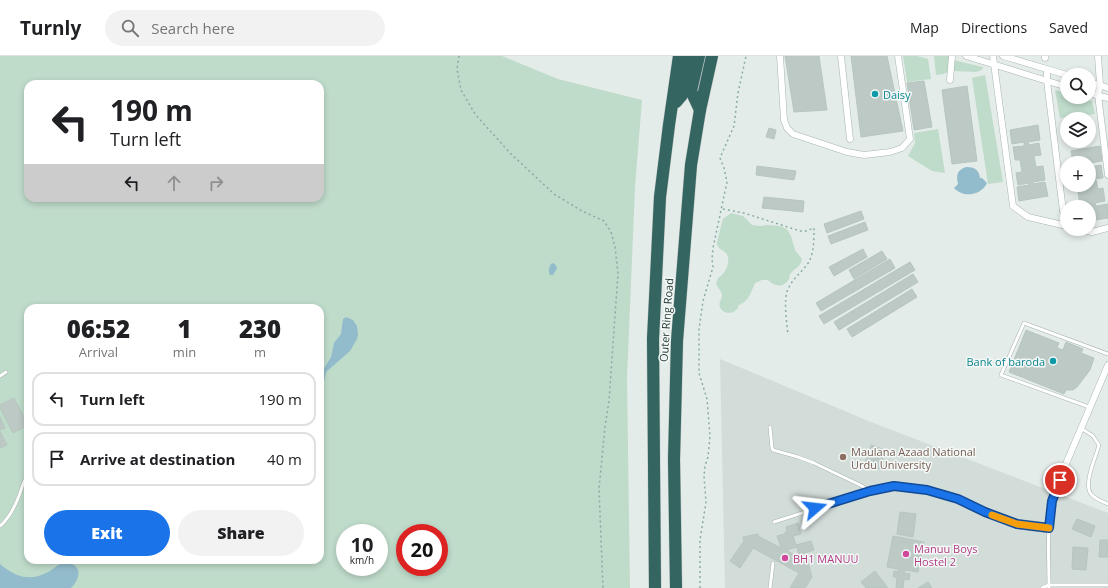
<!DOCTYPE html>
<html lang="en">
<head>
<meta charset="utf-8">
<style>
	:root { --surface:#fff; --page:#f2f2f2; --text:#202124; --muted:#757577; --line:#e0e0e0; --accent:#1a73e8 }
	body { margin:0; font-family:"Open Sans",sans-serif; background:var(--page); color:var(--text); height:100vh; display:flex; flex-direction:column; font-size:15px; white-space:nowrap }
	* { box-sizing:border-box; margin:0 }
	p { font-size:13px; color:var(--muted) }
	.icon { flex:none; width:22px; height:22px; fill:none; stroke:currentColor; stroke-width:2; stroke-linecap:round; stroke-linejoin:round }
	.map { position:relative; flex:1; overflow:hidden }
	.drawer { position:absolute; left:24px; top:248px; width:300px; height:260px; display:flex; flex-direction:column; background:var(--surface); border-radius:12px; box-shadow:0 2px 6px #0003 }
	.drawer>* { flex:none }
	.hud { position:absolute; left:24px; top:24px; width:300px; height:122px; border-radius:12px; box-shadow:0 2px 6px #0003; background:#fff; color:var(--text); overflow:hidden }
	.controls { position:absolute; left:1060px; top:12px; display:grid; gap:8px }
	.controls a { display:grid; place-items:center; width:36px; height:36px; border-radius:50%; background:var(--surface); box-shadow:0 2px 6px #0003; font-size:20px }
	.speed { position:absolute; left:336px; top:468px; display:flex; gap:8px; font-size:20px; font-weight:700; text-align:center }
	.speed>* { display:grid; place-content:center; width:52px; height:52px; border-radius:50%; background:var(--surface); box-shadow:0 2px 6px #0003; line-height:1 }
	.speed small { font-size:10px; font-weight:400 }
	.speed .limit { border:6px solid #d22; background:#fff; color:#111 }
	.pin { position:absolute; display:grid; place-items:center; width:34px; height:34px; color:#fff; margin:-17px; border:2px solid #fff; border-radius:50%; box-shadow:0 1px 4px #0007 }
	.me { position:absolute; width:44px; margin:-22px; rotate:73deg; stroke-linejoin:round; filter:drop-shadow(0 0 3px #0008) }
	.turn { display:flex; align-items:center; gap:14px; height:84px; padding:0 20px; font-size:18px }
	.turn .icon { width:52px; height:52px; stroke-width:2.5 }
	.turn b { display:block; font-size:28px; line-height:34px }
	.lanes { display:flex; align-items:center; height:38px; padding:0 20px; background:#0003; justify-content:center; gap:20px; direction:ltr }
	.lanes .off { opacity:.35 }
	.eta { display:flex; justify-content:space-evenly; align-items:center; height:68px; text-align:center }
	.eta b { font-size:24px; font-weight:800; line-height:28px }
	.primary-button { display:flex; gap:8px; margin-top:auto; padding:8px 20px }
	.primary-button a { flex:1; height:46px; border-radius:24px; background:var(--accent); color:#fff; font-size:16px; font-weight:800; line-height:46px; text-align:center }
	.primary-button a+a { background:var(--page); color:var(--text) }
	ul { padding:0; list-style:none }
	li { display:flex; align-items:center; gap:12px; height:54px; margin:0 8px 6px; padding:0 12px; border:2px solid var(--line); border-radius:12px }
	li div { flex:1 }
	li b { display:block; font-size:15px }
	li em { font-style:normal }
	header { display:flex; align-items:center; gap:24px; box-sizing:border-box; height:56px; padding:0 20px; background:var(--surface); border-bottom:1px solid var(--line) }
	header strong { font-size:19px }
	nav { display:flex; gap:22px; margin-inline-start:auto; font-size:14px }
	.search { width:280px; height:36px; background:var(--page); display:flex; align-items:center; gap:10px; box-sizing:border-box; padding:0 14px; border-radius:22px; color:var(--muted); font-size:15px }
	.map>svg:first-child { display:block }
	.built { fill:#d2dcd8 }
	.green { fill:#bfdbca; fill-rule:evenodd }
	.water { fill:#92bccb }
	.building { fill:#bcc9c5; stroke:#b7c5c1 }
	.lines { fill:none; stroke-linecap:round; stroke-linejoin:round }
	.service-casing { stroke:#a7b4b0; stroke-width:4 }
	.minor-casing { stroke:#a7b4b0; stroke-width:7 }
	.motorway-casing { stroke:#c2c8c7; stroke-width:13 }
	.path { stroke:#88aca5; stroke-width:1.5; stroke-dasharray:2 3; stroke-linecap:butt }
	.service { stroke:#fff; stroke-width:3 }
	.minor { stroke:#fff; stroke-width:6 }
	.motorway { stroke:#346560; stroke-width:12 }
	.route-casing { stroke:#114b97; stroke-width:10 }
	.route { stroke:#1a73e8; stroke-width:7 }
	.slow { stroke:#f59e0b; stroke-width:7 }
	.culture-dot { fill:#0f9aa8; stroke:#f4f9f7; stroke-width:1.5 }
	.education-dot { fill:#8d6e63; stroke:#f4f9f7; stroke-width:1.5 }
	.hotel-dot { fill:#d1479c; stroke:#f4f9f7; stroke-width:1.5 }
	.labels { text-anchor:middle; dominant-baseline:central; stroke-width:3; stroke-linejoin:round; paint-order:stroke }
	.culture-label { font-size:11px; fill:#0d838f; stroke:#f4f9f7; text-anchor:start }
	.street-label { font-size:11px; fill:#253c38; stroke:#f4f9f7 }
	.education-label { font-size:11px; fill:#785e54; stroke:#f4f9f7; text-anchor:start }
	.hotel-label { font-size:11px; fill:#b23c85; stroke:#f4f9f7; text-anchor:start }
</style>
</head>
<body>
<header>
<strong>Turnly</strong>
<div class="search"><svg class="icon" aria-label="search" viewBox="0 0 24 24"><circle cx="10" cy="10" r="6"/><path d="M15 15l6 6"/></svg>Search here</div>
<nav><a>Map</a><a>Directions</a><a>Saved</a></nav>
</header>
<div class="map">
<svg width="1108" height="532" viewBox="0 0 1108 532">
	<rect width="100%" height="100%" fill="#e4ece9"/>
	<!-- built -->
	<polygon class="built" points="720,303 871,366 1108,457 1108,532 725,532"/>
	<!-- green -->
	<g class="green">
		<path d="M 0,0 L 502,0 L 558,23 L 642,44 L 635,131 L 627,322 L 630,532 L 0,532 ZM 28,28 L 320,28 L 320,142 L 28,142 ZM 28,252 L 320,252 L 320,504 L 28,504 ZM 345,477 L 379,477 L 379,511 L 345,511 ZM 405,477 L 439,477 L 439,511 L 405,511 Z"/>
		<polygon points="903,0 917,0 928,3 931,23 907,26"/>
		<polygon points="934,0 949,0 948,16 943,18 936,19"/>
		<polygon points="953,4 983,11 982,14 976,16 954,15"/>
		<polygon points="985,19 1003,126 988,128 972,22"/>
		<polygon points="1055,34 1067,37 1067,41 1079,41 1092,45 1095,58 1060,62"/>
		<polygon points="938,73 945,117 932,115 908,100 915,87 914,77"/>
		<path d="M 731,157 L 743,160 L 752,169 L 760,170 L 767,169 L 779,170 L 787,173 L 791,180 L 795,194 L 802,203 C 800,212 796,211 791,217 C 787,222 791,218 789,223 C 783,233 774,230 768,224 L 762,224 L 755,227 C 751,236 749,245 739,249 C 738,250 738,253 736,254 C 731,259 722,257 720,251 C 718,246 722,244 722,239 C 722,236 718,232 716,228 L 718,222 C 725,218 732,206 726,197 C 723,194 718,193 717,188 C 717,186 722,166 723,163 Z"/>
	</g>
	<!-- water -->
	<g class="water">
		<path d="M 966,111 C 975,111 979,114 980,122 L 982,122 L 987,127 C 981,140 963,142 954,132 L 958,128 C 956,119 957,114 966,111 Z"/>
		<path d="M 552,207 L 555,208 L 557,212 L 553,219 L 550,219 C 548,215 549,210 552,207 Z"/>
		<polygon points="346,261 353,264 357,270 358,279 357,283 350,295 326,316 323,331 320,336 320,315 325,311 331,301 334,287 341,278 343,263"/>
		<path d="M 64,506 C 82,508 82,521 71,532 L 0,532 L 0,508 C 15,521 30,526 48,516 C 54,513 58,508 64,506 Z"/>
	</g>
	<!-- building -->
	<g class="building">
		<polygon points="785,0 819,0 827,54 794,56"/>
		<polygon points="851,0 887,0 903,75 861,81"/>
		<polygon points="924,25 932,71 914,74 907,27"/>
		<polygon points="967,30 977,105 952,108 942,34"/>
		<polygon points="1038,69 1040,84 1028,86 1029,89 1039,87 1041,99 1034,100 1036,111 1043,110 1045,124 1033,126 1033,128 1045,126 1048,140 1019,145 1017,131 1029,129 1029,127 1018,129 1016,117 1022,116 1020,104 1015,104 1013,91 1024,90 1024,86 1012,88 1010,74"/>
		<polygon points="769,72 776,74 774,83 766,81"/>
		<polygon points="1100,90 1102,105 1090,107 1091,111 1101,109 1103,122 1093,123 1093,125 1096,124 1098,133 1103,132 1105,145 1095,147 1096,150 1108,148 1108,162 1089,165 1089,151 1087,151 1090,151 1090,148 1080,149 1078,135 1083,135 1082,129 1089,129 1089,107 1073,107 1071,95"/>
		<polygon points="757,110 796,115 794,124 756,119"/>
		<polygon points="764,141 804,145 803,156 762,152"/>
		<polygon points="861,155 864,163 827,177 824,168"/>
		<polygon points="865,166 868,174 831,188 828,180"/>
		<polygon points="863,193 867,201 834,220 829,211"/>
		<polygon points="882,195 887,203 854,223 849,214"/>
		<polygon points="890,203 895,212 821,255 816,247"/>
		<polygon points="910,206 915,214 824,268 819,260"/>
		<polygon points="913,218 918,226 839,274 834,266"/>
		<polygon points="912,233 917,241 852,281 847,273"/>
		<polygon points="1026,274 1059,287 1057,292 1063,294 1066,286 1083,293 1081,297 1094,302 1090,314 1077,331 1073,334 1066,334 1064,338 1009,316"/>
		<polygon points="14,342 28,369 13,377 0,352 0,349"/>
		<polygon points="0,361 5,372 0,374"/>
		<polygon points="0,375 7,389 0,392"/>
		<polygon points="871,389 885,394 879,413 864,409"/>
		<polygon points="900,456 916,458 913,481 897,478"/>
		<polygon points="1077,463 1095,470 1091,481 1072,473"/>
		<polygon points="798,467 801,478 793,480 796,489 811,485 814,494 799,499 797,491 786,494 808,507 812,521 805,532 790,532 799,517 753,492 740,512 730,505 744,485 743,481 758,478 758,480 781,492 777,480 785,478 785,476 787,476 786,471"/>
		<polygon points="893,480 924,486 918,516 905,514 904,517 910,518 909,524 904,523 903,532 896,532 897,521 893,521 894,515 898,516 898,513 887,511"/>
		<polygon points="1100,484 1108,484 1108,501 1099,501"/>
		<polygon points="1073,491 1088,492 1086,514 1072,513"/>
		<polygon points="875,515 888,532 866,532 861,526"/>
		<polygon points="928,526 932,532 918,532"/>
	</g>
	<g class="lines">
		<!-- service casing -->
		<g class="service-casing">
			<g id="service">
				<polyline points="0,320 6,316"/>
				<polyline points="1089,351 1001,319 1024,267 1108,298"/>
				<polyline points="770,371 772,392 773,394 798,401 814,407 860,429 870,435"/>
				<path d="M 1081,372 L 1093,380 L 1099,389 C 1096,401 1083,428 1091,438 C 1095,443 1103,446 1108,448"/>
				<polyline points="774,466 870,435 894,430 927,434 958,443 985,456 1017,467 1049,472"/>
				<path d="M 0,470 C 9,463 15,450 19,440 C 22,433 23,424 28,419"/>
				<polyline points="770,532 773,507"/>
				<polyline points="1042,532 1049,529 1108,529"/>
				<path d="M 1049,532 C 1049,501 1046,467 1054,436"/>
			</g>
		</g>
		<!-- minor casing -->
		<g class="minor-casing">
			<g id="minor">
				<polyline points="780,0 784,64 787,72 793,78 847,96 864,99 890,96 902,92 910,83 898,0"/>
				<polyline points="841,0 850,83"/>
				<polyline points="966,0 1067,31"/>
				<polyline points="993,0 1013,150 1028,161 1067,170"/>
				<polyline points="1003,0 1067,19"/>
				<polyline points="1045,0 1045,2"/>
				<polyline points="1098,0 1100,29 1098,39 1108,119"/>
				<polyline points="1047,14 1047,25 1063,155"/>
				<polyline points="950,24 952,0"/>
				<polyline points="1089,26 1108,32"/>
				<polyline points="1089,37 1108,42"/>
				<polyline points="1078,173 1092,176 1108,172"/>
				<polyline points="1054,436 1108,309"/>
			</g>
		</g>
		<!-- motorway casing -->
		<g class="motorway-casing">
			<g id="motorway">
				<polyline points="699,0 691,35 700,54"/>
				<polyline points="676,46 682,39 689,0"/>
				<polyline points="655,532 653,283 660,141 669,69 679,0"/>
				<polyline points="676,532 674,403 677,285 691,109 700,54 712,0"/>
			</g>
		</g>
		<!-- path -->
		<g class="path">
			<polyline points="459,0 457,13 461,34 475,58 510,97 554,138 582,155 604,165 611,176 615,191 618,217 609,345 605,371 599,433 603,532"/>
			<path d="M 723,153 L 744,157 L 800,175 L 806,175 L 814,172 C 814,183 814,196 809,206 C 803,215 793,222 788,233 C 783,243 787,268 788,279"/>
			<polyline points="700,532 700,484 706,446 704,420 705,410 708,401 710,380 707,343 699,317 699,273 703,245 713,211 712,203 713,192 727,126 724,112 720,102 734,70 738,37 746,0"/>
		</g>
		<!-- service -->
		<use href="#service" class="service"/>
		<!-- minor -->
		<use href="#minor" class="minor"/>
		<!-- motorway -->
		<use href="#motorway" class="motorway"/>
	</g>
	<g class="lines">
		<!-- route casing -->
		<g class="route-casing">
			<polyline id="route" points="815,452 870,435 894,430 927,434 958,443 985,456 1017,468 1049,472 1052,445 1060,424"/>
		</g>
		<!-- route -->
		<use href="#route" class="route"/>
		<!-- slow -->
		<polyline class="slow" points="992,459 1017,468 1049,472"/>
	</g>
	<!-- markers -->
	<g class="culture-dot">
		<circle cx="875" cy="38" r="4"/>
		<circle cx="1053" cy="305" r="4"/>
	</g>
	<circle class="education-dot" cx="843" cy="401" r="4"/>
	<g class="hotel-dot">
		<circle cx="906" cy="498" r="4"/>
		<circle cx="785" cy="502" r="4"/>
	</g>
	<g class="labels">
		<!-- culture labels -->
		<g class="culture-label">
			<text x="883" y="38">Daisy</text>
			<text x="1045" y="305" text-anchor="end">Bank of baroda</text>
		</g>
		<!-- street labels -->
		<g class="street-label">
			<text transform="translate(666 264) rotate(-86)">Outer Ring Road</text>
		</g>
		<!-- education labels -->
		<g class="education-label">
			<text x="851" y="395">Maulana Azaad National<tspan x="851" dy="13">Urdu University</tspan></text>
		</g>
		<!-- hotel labels -->
		<g class="hotel-label">
			<text x="914" y="492">Manuu Boys<tspan x="914" dy="13">Hostel 2</tspan></text>
			<text x="793" y="502">BH1 MANUU</text>
		</g>
	</g>
</svg>
<div class="controls">
<a><svg class="icon" aria-label="search" viewBox="0 0 24 24"><circle cx="10" cy="10" r="6"/><path d="M15 15l6 6"/></svg></a>
<a><svg class="icon" aria-label="layers" viewBox="0 0 24 24"><path d="M12 4l9 5-9 5-9-5zM3 14l9 5 9-5"/></svg></a>
<a>+</a>
<a>−</a>
</div>
<div class="speed"><div>10<small>km/h</small></div><div class="limit">20</div></div>
<div class="pin" style="left:1060px;top:424px;background:#d93025"><svg class="icon" aria-label="arrive" viewBox="0 0 24 24"><path d="M6 21V4h12l-3 4 3 4H6"/></svg></div>
<svg class="me" style="left:815px;top:452px" viewBox="-20 -20 40 40"><path d="M0-17L14 15 0 8-14 15z" fill="#1a73e8" stroke="#fff" stroke-width="4"/></svg>
<div class="hud">
<div class="turn"><svg class="icon" aria-label="left" viewBox="0 0 24 24"><path d="M17 20v-9H6M10 6l-5 5 5 5"/></svg><div><b>190 m</b>Turn left</div></div>
<div class="lanes"><svg class="icon" aria-label="left" viewBox="0 0 24 24"><path d="M17 20v-9H6M10 6l-5 5 5 5"/></svg><svg class="icon off" aria-label="ahead" viewBox="0 0 24 24"><path d="M12 20V5M6 11l6-6 6 6"/></svg><svg class="icon off" aria-label="right" viewBox="0 0 24 24"><path d="M7 20v-9h11M14 6l5 5-5 5"/></svg></div>
</div>
<section class="drawer">
<div class="eta">
<div><b>06:52</b><p>Arrival</p></div>
<div><b>1</b><p>min</p></div>
<div><b>230</b><p>m</p></div>
</div>
<ul>
<li><svg class="icon" aria-label="left" viewBox="0 0 24 24"><path d="M17 20v-9H6M10 6l-5 5 5 5"/></svg><div><b>Turn left</b></div><em>190 m</em></li>
<li><svg class="icon" aria-label="arrive" viewBox="0 0 24 24"><path d="M6 21V4h12l-3 4 3 4H6"/></svg><div><b>Arrive at destination</b></div><em>40 m</em></li>
</ul>
<div class="primary-button"><a>Exit</a><a>Share</a></div>
</section>
</div>
</body>
</html>
